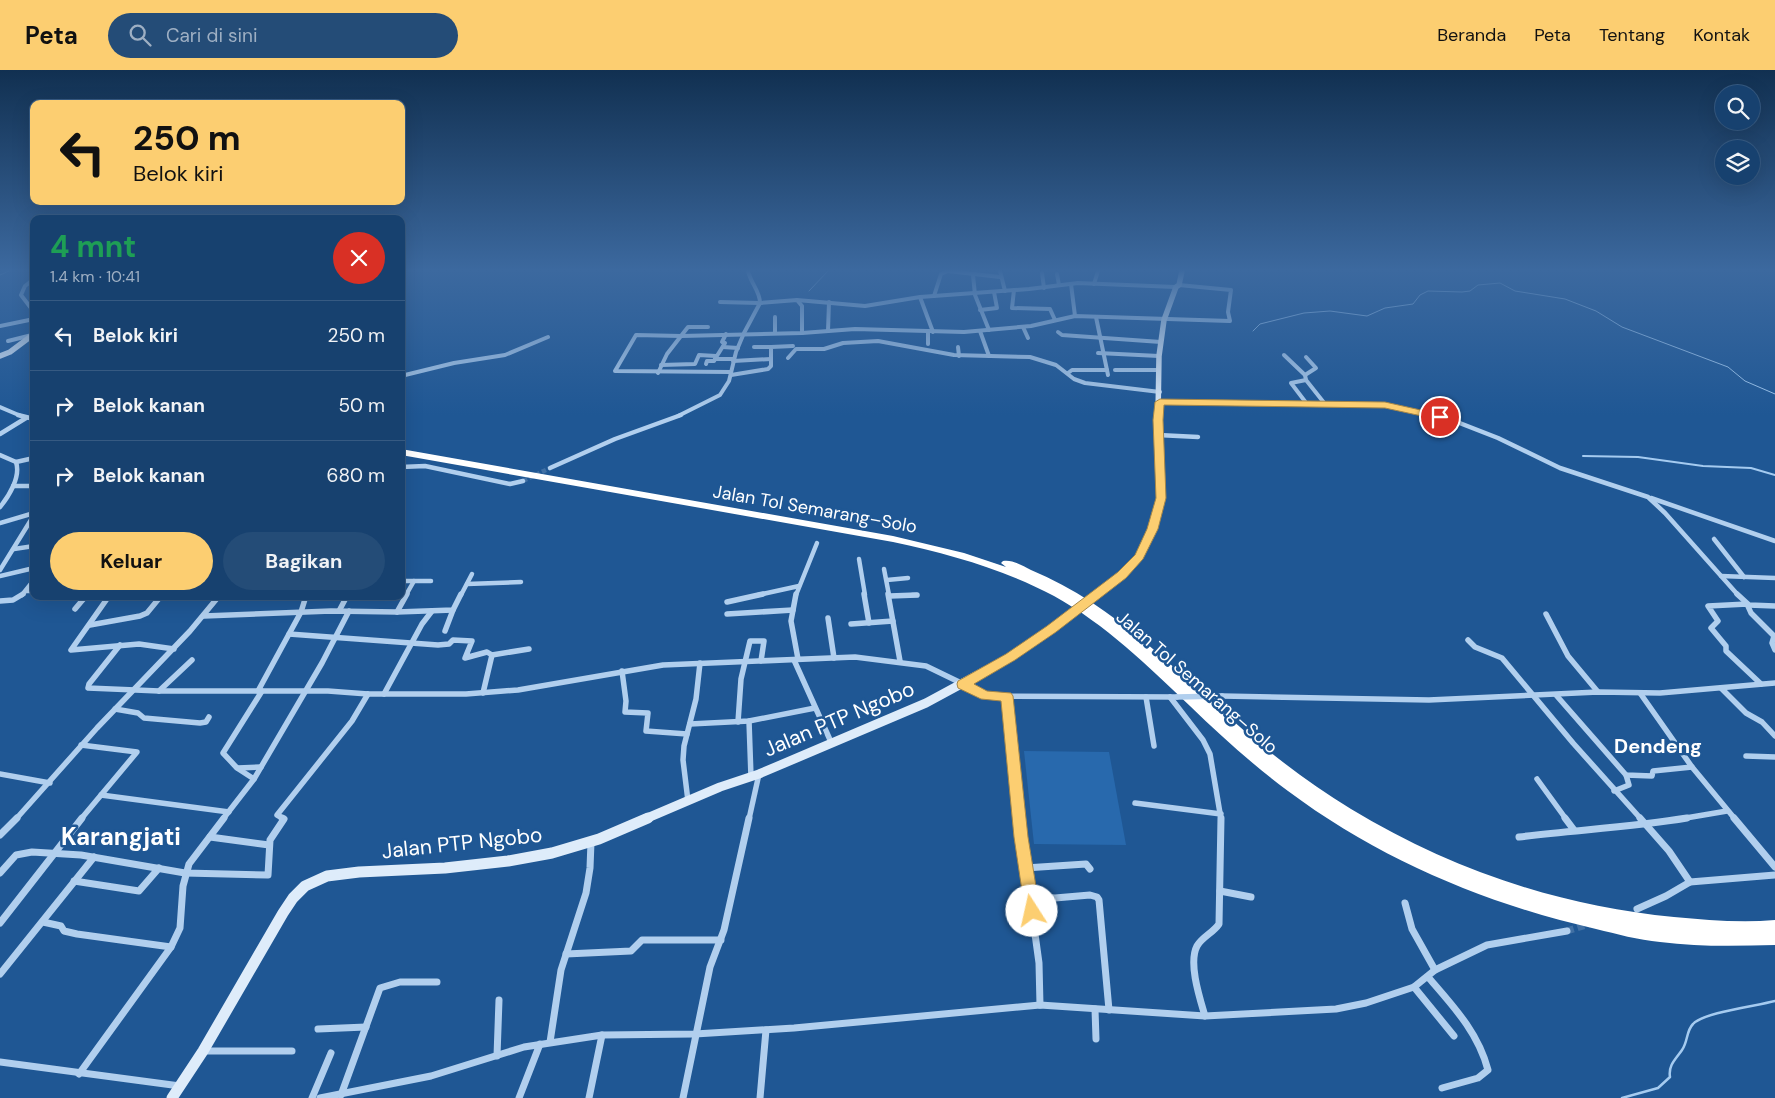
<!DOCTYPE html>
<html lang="id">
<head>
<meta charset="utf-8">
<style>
	:root { --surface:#17416f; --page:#244c77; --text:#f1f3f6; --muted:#9eafc3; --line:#365a82; --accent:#fcce71 }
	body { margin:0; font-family:"DM Sans",sans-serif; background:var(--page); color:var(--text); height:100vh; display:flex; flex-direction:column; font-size:19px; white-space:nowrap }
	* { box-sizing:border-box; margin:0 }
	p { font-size:16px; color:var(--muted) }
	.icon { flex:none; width:28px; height:28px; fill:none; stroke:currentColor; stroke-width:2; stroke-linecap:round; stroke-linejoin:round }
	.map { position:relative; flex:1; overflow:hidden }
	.panel { position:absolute; left:30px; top:145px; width:375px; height:385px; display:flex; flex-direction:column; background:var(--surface); border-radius:10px; box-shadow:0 5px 20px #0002,0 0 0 1px var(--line) }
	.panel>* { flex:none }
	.top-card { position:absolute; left:30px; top:30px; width:375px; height:105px; border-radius:10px; box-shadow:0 5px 20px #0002,0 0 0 1px var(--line); background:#fcce71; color:#111; overflow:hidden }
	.tools { position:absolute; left:1715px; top:15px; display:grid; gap:10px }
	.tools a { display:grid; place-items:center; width:45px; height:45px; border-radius:50%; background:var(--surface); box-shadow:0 5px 20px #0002,0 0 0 1px var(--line); font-size:25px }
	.pin { position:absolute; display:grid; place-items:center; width:42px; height:42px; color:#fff; margin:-21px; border:2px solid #fff; border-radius:50%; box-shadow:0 1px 5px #0007 }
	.me { position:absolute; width:55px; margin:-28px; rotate:350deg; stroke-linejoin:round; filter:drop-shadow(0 0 4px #0008) }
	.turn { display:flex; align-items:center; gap:18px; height:105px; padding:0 20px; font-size:22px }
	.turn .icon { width:65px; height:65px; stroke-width:2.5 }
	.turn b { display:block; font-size:35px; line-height:42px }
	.round { display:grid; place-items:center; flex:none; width:52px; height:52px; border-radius:26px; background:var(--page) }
	.summary { display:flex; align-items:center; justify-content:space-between; height:85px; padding:0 20px }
	h1 { font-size:30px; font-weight:700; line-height:38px; color:#1e9e55 }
	.cta { display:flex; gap:10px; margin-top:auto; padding:10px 20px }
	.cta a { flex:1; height:58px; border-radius:30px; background:var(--accent); color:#111; font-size:20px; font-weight:700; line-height:58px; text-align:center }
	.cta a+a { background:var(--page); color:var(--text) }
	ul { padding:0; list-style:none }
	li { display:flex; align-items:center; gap:15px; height:70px; padding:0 20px; border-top:1px solid var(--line) }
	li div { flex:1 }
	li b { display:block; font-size:19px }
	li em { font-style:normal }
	header { display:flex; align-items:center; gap:30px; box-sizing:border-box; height:70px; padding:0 25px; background:var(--accent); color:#111 }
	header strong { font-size:24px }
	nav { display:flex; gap:28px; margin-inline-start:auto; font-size:18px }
	.search { width:350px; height:45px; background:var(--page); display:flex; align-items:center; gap:12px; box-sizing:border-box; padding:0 18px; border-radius:28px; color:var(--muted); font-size:19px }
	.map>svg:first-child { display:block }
	.green { fill:#2869ad }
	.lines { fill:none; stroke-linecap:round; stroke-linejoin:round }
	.stream-far2 { stroke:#a5cbf0; stroke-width:1 }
	.stream-far1 { stroke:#a5cbf0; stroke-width:2 }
	.stream { stroke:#a5cbf0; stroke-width:2.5 }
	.street-tunnel-far1 { stroke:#4170a4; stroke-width:4.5; stroke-dasharray:4.5 2.5; stroke-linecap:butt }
	.street-tunnel { stroke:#4170a4; stroke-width:7; stroke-dasharray:7 4; stroke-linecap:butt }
	.street-far3 { stroke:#b1cfee; stroke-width:4 }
	.street-far2 { stroke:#b1cfee; stroke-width:4.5 }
	.street-far1 { stroke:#b1cfee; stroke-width:5.5 }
	.street { stroke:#b1cfee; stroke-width:7 }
	.secondary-far3 { stroke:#deecfa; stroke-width:5.5 }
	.secondary-far2 { stroke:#deecfa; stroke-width:7 }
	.secondary-far1 { stroke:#deecfa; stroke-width:9 }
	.secondary { stroke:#deecfa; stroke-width:11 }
	.highway { fill:#fff; fill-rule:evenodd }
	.street-bridge { stroke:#b1cfee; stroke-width:5.5 }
	.secondary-bridge-far1 { stroke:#deecfa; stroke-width:7 }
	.secondary-bridge { stroke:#deecfa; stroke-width:9 }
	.route { fill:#fcce71; stroke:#a48649 }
	.labels { text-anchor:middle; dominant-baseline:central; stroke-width:5; stroke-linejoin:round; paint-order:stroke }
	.street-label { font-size:18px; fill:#fff; stroke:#1f5794 }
	.quarter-label { font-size:20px; font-weight:bold; fill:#fff; stroke:#1f5794 }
	.near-street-label { font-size:21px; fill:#fff; stroke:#1f5794 }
	.near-quarter-label { font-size:24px; font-weight:bold; fill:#fff; stroke:#1f5794 }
</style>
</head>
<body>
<header>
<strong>Peta</strong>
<div class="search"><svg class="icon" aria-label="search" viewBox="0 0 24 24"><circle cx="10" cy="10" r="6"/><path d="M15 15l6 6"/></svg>Cari di sini</div>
<nav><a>Beranda</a><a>Peta</a><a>Tentang</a><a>Kontak</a></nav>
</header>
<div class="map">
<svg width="1775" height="1028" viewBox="0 0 1775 1028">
	<rect width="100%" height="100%" fill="#1f5794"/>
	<!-- green -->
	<polygon class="green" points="1024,681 1109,682 1126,775 1034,774"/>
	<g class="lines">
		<!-- stream-far2 -->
		<g class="stream-far2">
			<polyline points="0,205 9,201"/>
			<polyline points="809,221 828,201"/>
			<polyline points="1253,261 1260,254 1304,243 1330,241 1367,246 1385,238 1413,234 1420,225 1428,221 1462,222 1470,221 1478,215 1500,213 1515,221 1565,229 1596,241 1622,257 1728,297 1745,311 1775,324"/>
		</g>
		<!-- stream-far1 -->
		<polyline class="stream-far1" points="1583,386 1638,387 1703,396 1751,398 1775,405"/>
		<!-- stream -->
		<path class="stream" d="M 1622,1028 L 1658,1018 L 1670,1007 C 1668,995 1676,989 1682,980 C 1688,972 1686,961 1693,954 C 1704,942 1757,936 1775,931"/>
		<!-- street-tunnel-far1 -->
		<polyline class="street-tunnel-far1" points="523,411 550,398"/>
		<!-- street-tunnel -->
		<polyline class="street-tunnel" points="1567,861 1589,854"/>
		<!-- street-far3 -->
		<g class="street-far3">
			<polyline points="948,201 1000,207"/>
			<polyline points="1000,201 1005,221"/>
			<polyline points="1042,203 1044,218"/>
			<polyline points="1057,204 1059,215"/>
			<polyline points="973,205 975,225 989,260"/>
			<polyline points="34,209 25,216 21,225 34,242"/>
			<polyline points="1071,214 1075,246"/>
			<polyline points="1094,214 1098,201"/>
			<polyline points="1014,220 1012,238 1050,239 1055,250"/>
			<polyline points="934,226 941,204 948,201"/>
			<polyline points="920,227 933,262"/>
			<polyline points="797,230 865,236 920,227 1029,219 1078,213 1176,217"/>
			<polyline points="720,232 760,233 797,230 802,236 802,263"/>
			<polyline points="980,240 997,238 994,222"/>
			<polyline points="775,247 775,263"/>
			<polyline points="1096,247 1108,305"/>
			<polyline points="0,256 34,249"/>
			<polyline points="1023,257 1028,268"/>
			<polyline points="828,261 829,232"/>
			<polyline points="980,261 989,286"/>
			<polyline points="928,262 928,274"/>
			<polyline points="1058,262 1062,265 1161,272"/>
			<polyline points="726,264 722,272 725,273 715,289 734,289"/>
			<polyline points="8,271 32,265"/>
			<polyline points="723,277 738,278"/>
			<polyline points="754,277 771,277"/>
			<polyline points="958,277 959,286"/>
			<polyline points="1098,283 1159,286"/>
			<polyline points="1284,285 1305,305 1306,310 1325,334"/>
			<polyline points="788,288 796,279 824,279 843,273 878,271 954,285 1030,287 1056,295 1074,309 1085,313 1160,322"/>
			<polyline points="733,291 771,289"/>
			<polyline points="706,294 707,291 714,291 715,289"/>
			<polyline points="661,295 695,294 699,285 716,286"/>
			<polyline points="1115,300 1159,300"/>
			<polyline points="731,302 615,301 636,265 681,266 802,263 855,259 964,262 1031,256 1075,246 1230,251 1228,242 1231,220 1179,215"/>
			<polyline points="658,303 667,284 688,257 708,257"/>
			<polyline points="1068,303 1072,300 1107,300"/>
			<polyline points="731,305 768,299 771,296 771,277 793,276"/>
			<polyline points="1305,305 1316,298 1306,287"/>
			<polyline points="401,306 454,293 505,285 548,267"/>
			<polyline points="1306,310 1291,313 1307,334"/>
			<polyline points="1159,332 1385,335 1435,346"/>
			<polyline points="0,337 21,346"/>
			<path d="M 678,346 L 720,325 L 729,311 L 736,282 L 744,263 L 760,233 C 760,221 751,214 748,201"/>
		</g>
		<!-- street-far2 -->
		<g class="street-far2">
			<polyline points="18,345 34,349"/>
			<polyline points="1430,345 1457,352 1498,368 1560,398 1648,427 1665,443 1738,525"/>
			<polyline points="0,364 26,348"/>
			<polyline points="1158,365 1198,367"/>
			<path d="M 0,385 L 16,392 C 21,407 9,426 0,437"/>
			<polyline points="16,392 34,388"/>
			<polyline points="401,397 425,396 510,414 523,411"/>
			<polyline points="550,398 615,369 681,345"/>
			<polyline points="13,416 34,416"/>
			<polyline points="1651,428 1775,471"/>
			<polyline points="0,453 34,443"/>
			<polyline points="1714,469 1744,507"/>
			<polyline points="14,479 34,476"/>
			<polyline points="859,489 865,525"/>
			<polyline points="884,499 889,525"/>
			<polyline points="0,500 34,445"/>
			<polyline points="0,506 34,498"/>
			<polyline points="1721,506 1775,508"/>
			<polyline points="887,510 908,508"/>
			<polyline points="401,511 431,511"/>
			<polyline points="467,514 521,512"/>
			<polyline points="26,521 34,521"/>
			<polyline points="22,525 34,510"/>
			<polyline points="406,525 414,511"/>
			<polyline points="461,525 472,504"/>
			<polyline points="758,525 799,516"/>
			<polyline points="796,525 817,473"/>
			<polyline points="912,525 917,525"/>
		</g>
		<!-- street-far1 -->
		<g class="street-far1">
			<polyline points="796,524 791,551 798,589"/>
			<polyline points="864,524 869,553"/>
			<polyline points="888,524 900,591"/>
			<polyline points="1737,524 1749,535 1775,536"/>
			<polyline points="109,526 71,580 139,574 174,579"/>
			<polyline points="890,526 917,525"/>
			<polyline points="0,531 13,530 23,524"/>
			<polyline points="727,532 763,524"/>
			<polyline points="75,539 86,526"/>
			<polyline points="339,541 347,526"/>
			<polyline points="397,542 407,524"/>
			<polyline points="727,544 793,540"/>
			<polyline points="1546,544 1568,586 1598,622"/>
			<polyline points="204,546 331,541 397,542 453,540 461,524"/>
			<polyline points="828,548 834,588"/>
			<polyline points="851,554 893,551"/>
			<polyline points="90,555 140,546 147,543 161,526"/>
			<polyline points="445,561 453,540"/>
			<polyline points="289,564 438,575 449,574 453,570 472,571 465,588 487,582 492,585 483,623"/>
			<polyline points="1468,570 1475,577 1502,588 1573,673 1641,749"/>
			<polyline points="120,575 89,614 88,618 159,621 328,621 368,624 466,624 518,620 663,595 855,587 926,596 988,626 1177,627"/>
			<polyline points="492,585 529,579"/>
			<polyline points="794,590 831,672"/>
			<polyline points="622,601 626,631 625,642 648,643 646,661 687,664"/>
			<polyline points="1761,614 1726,581 1726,576 1711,558 1718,551 1708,536 1747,534 1751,543 1774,566 1772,573 1775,580"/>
			<polyline points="1721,618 1746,643 1762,652 1775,666"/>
			<polyline points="159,621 192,590"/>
			<polyline points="258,621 301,542 306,526"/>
			<polyline points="1640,623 1692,697 1735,749"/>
			<polyline points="384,624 422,554 432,541"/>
			<polyline points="1556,625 1626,705 1652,706 1653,701 1692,697"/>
			<polyline points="1007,626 1020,749"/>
			<polyline points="1222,626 1429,630 1598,622 1660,623 1775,613"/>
			<polyline points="1146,627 1154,676"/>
			<polyline points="1170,627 1203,670 1210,684 1221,749"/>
			<polyline points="115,639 138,643 144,648 200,653 206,652 209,647"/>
			<polyline points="749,651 751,707"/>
			<polyline points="738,652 741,609 750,571 764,571 761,591"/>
			<polyline points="690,654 749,651 815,638"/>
			<polyline points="81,675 137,682 81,749"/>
			<polyline points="1746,686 1775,687"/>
			<polyline points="238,698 261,697"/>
			<polyline points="0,704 50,713"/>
			<polyline points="254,709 237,698 223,683 262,621"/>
			<polyline points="1537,709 1566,749"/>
			<polyline points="1614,721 1629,715 1626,705"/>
			<polyline points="101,725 229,742"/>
			<polyline points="688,731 683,690 684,676 696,629 700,593"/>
			<polyline points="1135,733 1221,744"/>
			<polyline points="16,749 97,658 190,561 219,526"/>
			<polyline points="223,749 254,709 322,593 349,541"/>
			<polyline points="284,749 277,745 352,651 368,624"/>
			<polyline points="749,749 759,704"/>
			<polyline points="1680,749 1727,741"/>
		</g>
		<!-- street -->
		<g class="street">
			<polyline points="1019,748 1039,893 1040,935"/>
			<polyline points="1565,748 1574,760"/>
			<polyline points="1734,748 1775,797"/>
			<polyline points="0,765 17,748"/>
			<polyline points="210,767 269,775"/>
			<path d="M 1519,767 C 1575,760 1632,757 1687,748"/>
			<polyline points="1025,798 1086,794 1090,799"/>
			<polyline points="0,803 16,785 32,782 81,785 185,803 268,805 270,770 284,749 282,748"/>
			<polyline points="74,811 139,821 159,798"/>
			<polyline points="1690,812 1775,805"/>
			<polyline points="1220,821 1251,827"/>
			<polyline points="1030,826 1055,828 1090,825 1097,827 1099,830 1109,940"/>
			<polyline points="1405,833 1412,859 1435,900"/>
			<polyline points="1637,839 1666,826 1690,812 1669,781 1640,748"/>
			<polyline points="43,852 61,856 64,861 77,864 171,877"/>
			<polyline points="0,853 82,748"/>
			<polyline points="566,884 631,881 642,870 721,870"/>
			<polyline points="0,904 94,787"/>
			<path d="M 1428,907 C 1453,936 1478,962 1488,1000 L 1478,1008 L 1442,1018"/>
			<polyline points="1414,917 1454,966"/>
			<polyline points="1095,939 1096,969"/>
			<path d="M 1205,946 C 1200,929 1188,893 1197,876 C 1202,867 1213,863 1219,854 L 1221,748"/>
			<polyline points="318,959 366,957"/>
			<polyline points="550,972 561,900 586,823 590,798 591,772"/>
			<polyline points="203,981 292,981"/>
			<polyline points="497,986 499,930"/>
			<polyline points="0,992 180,1016"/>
			<polyline points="79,1004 171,877 180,858 183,816 189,794 224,748"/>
			<polyline points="341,1025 380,918 400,912 437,912"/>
			<polyline points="312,1028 331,983"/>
			<polyline points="320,1028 431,1006 524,977 602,965 695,964 794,958 1040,935 1205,946 1336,939 1366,933 1414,917 1435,900 1487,875 1567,861"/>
			<polyline points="519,1028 540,974"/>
			<polyline points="589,1028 602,965"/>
			<polyline points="683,1028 710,897 724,860 749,748"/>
			<polyline points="760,1028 766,960"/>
		</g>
		<!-- secondary-far3 -->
		<g class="secondary-far3">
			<polyline points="0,286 10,282 34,264"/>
			<polyline points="1158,346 1159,286 1164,250 1176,217 1179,215 1182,201"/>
		</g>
		<!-- secondary-far2 -->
		<polyline class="secondary-far2" points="1114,511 1131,497 1139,487 1153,459 1161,428 1158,345"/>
		<!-- secondary-far1 -->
		<polyline class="secondary-far1" points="645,749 720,717 759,704 926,633 1011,587"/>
		<!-- secondary -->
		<polyline class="secondary" points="172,1028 203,981 283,843 293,828 305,816 327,806 359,802 445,798 508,791 552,783 599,769 648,748"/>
		<!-- highway -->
		<path class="highway" d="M 401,379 L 893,466 L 964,483 L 1006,497 L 1001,493 L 1003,491 C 1012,489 1023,496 1031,500 C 1116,535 1180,605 1248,664 C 1280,691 1315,717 1351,739 C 1450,799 1559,836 1674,847 C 1707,850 1741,853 1775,850 L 1775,875 C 1737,876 1698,877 1660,872 C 1638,870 1617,864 1596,859 C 1486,834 1379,789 1288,721 C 1253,695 1221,666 1190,636 C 1148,596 1105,554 1054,526 C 1003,499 949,484 893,472 L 401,385 Z"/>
		<!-- street-bridge -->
		<polyline class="street-bridge" points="1177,627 1222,626"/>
		<!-- secondary-bridge-far1 -->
		<polyline class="secondary-bridge-far1" points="1096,525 1114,511"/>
		<!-- secondary-bridge -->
		<polyline class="secondary-bridge" points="1011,587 1052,559 1097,524"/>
	</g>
	<!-- sky -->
	<linearGradient id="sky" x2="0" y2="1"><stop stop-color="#113051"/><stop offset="0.58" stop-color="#3c699f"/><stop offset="1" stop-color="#3c699f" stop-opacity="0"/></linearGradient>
	<rect width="1775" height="345" fill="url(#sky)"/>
	<!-- route -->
	<polygon class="route" points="1160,329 1385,332 1443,345 1445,347 1440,350 1385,338 1164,335 1163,350 1166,428 1158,459 1143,489 1126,508 1056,562 1015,590 974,614 987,621 1011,623 1013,626 1028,767 1040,841 1038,846 1032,848 1027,846 1025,841 1014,767 1001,631 981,629 958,618 957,614 958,611 1006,584 1047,556 1118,502 1135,485 1147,459 1156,428 1153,350 1155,332"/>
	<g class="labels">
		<!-- street labels -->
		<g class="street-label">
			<text transform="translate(815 439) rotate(10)">Jalan Tol Semarang–Solo</text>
			<text transform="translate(1197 612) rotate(41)">Jalan Tol Semarang–Solo</text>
		</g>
		<!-- quarter labels -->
		<g class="quarter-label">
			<text x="1658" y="676">Dendeng</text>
		</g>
		<!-- near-street labels -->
		<g class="near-street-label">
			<text transform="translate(839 649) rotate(-23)">Jalan PTP Ngobo</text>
			<text transform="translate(462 773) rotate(-6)">Jalan PTP Ngobo</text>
		</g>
		<!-- near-quarter labels -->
		<g class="near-quarter-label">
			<text x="121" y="766">Karangjati</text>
		</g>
	</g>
</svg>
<div class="tools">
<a><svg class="icon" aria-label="search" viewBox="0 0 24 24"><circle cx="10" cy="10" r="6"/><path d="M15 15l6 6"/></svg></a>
<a><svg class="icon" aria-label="layers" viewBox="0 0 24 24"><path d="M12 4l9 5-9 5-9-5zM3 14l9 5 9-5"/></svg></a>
</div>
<div class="pin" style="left:1440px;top:347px;background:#d93025"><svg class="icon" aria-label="arrive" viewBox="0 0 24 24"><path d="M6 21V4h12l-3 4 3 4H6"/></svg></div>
<svg class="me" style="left:1032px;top:841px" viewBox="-20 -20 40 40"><circle r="19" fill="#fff"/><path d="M0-13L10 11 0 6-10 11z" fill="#fcce71"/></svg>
<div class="top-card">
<div class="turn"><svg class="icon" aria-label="left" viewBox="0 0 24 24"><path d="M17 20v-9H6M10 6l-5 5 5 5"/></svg><div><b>250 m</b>Belok kiri</div></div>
</div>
<section class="panel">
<div class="summary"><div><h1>4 mnt</h1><p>1.4 km · 10:41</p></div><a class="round" style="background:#d93025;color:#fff"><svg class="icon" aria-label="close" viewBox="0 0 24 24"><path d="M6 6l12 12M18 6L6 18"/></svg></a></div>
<ul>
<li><svg class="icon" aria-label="left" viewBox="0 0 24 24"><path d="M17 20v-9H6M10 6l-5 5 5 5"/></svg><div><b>Belok kiri</b></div><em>250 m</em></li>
<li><svg class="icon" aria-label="right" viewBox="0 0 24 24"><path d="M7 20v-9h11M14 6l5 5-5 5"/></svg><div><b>Belok kanan</b></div><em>50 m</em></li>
<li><svg class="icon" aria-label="right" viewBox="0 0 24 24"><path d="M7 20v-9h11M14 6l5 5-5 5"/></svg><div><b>Belok kanan</b></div><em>680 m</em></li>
</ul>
<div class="cta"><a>Keluar</a><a>Bagikan</a></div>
</section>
</div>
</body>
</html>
